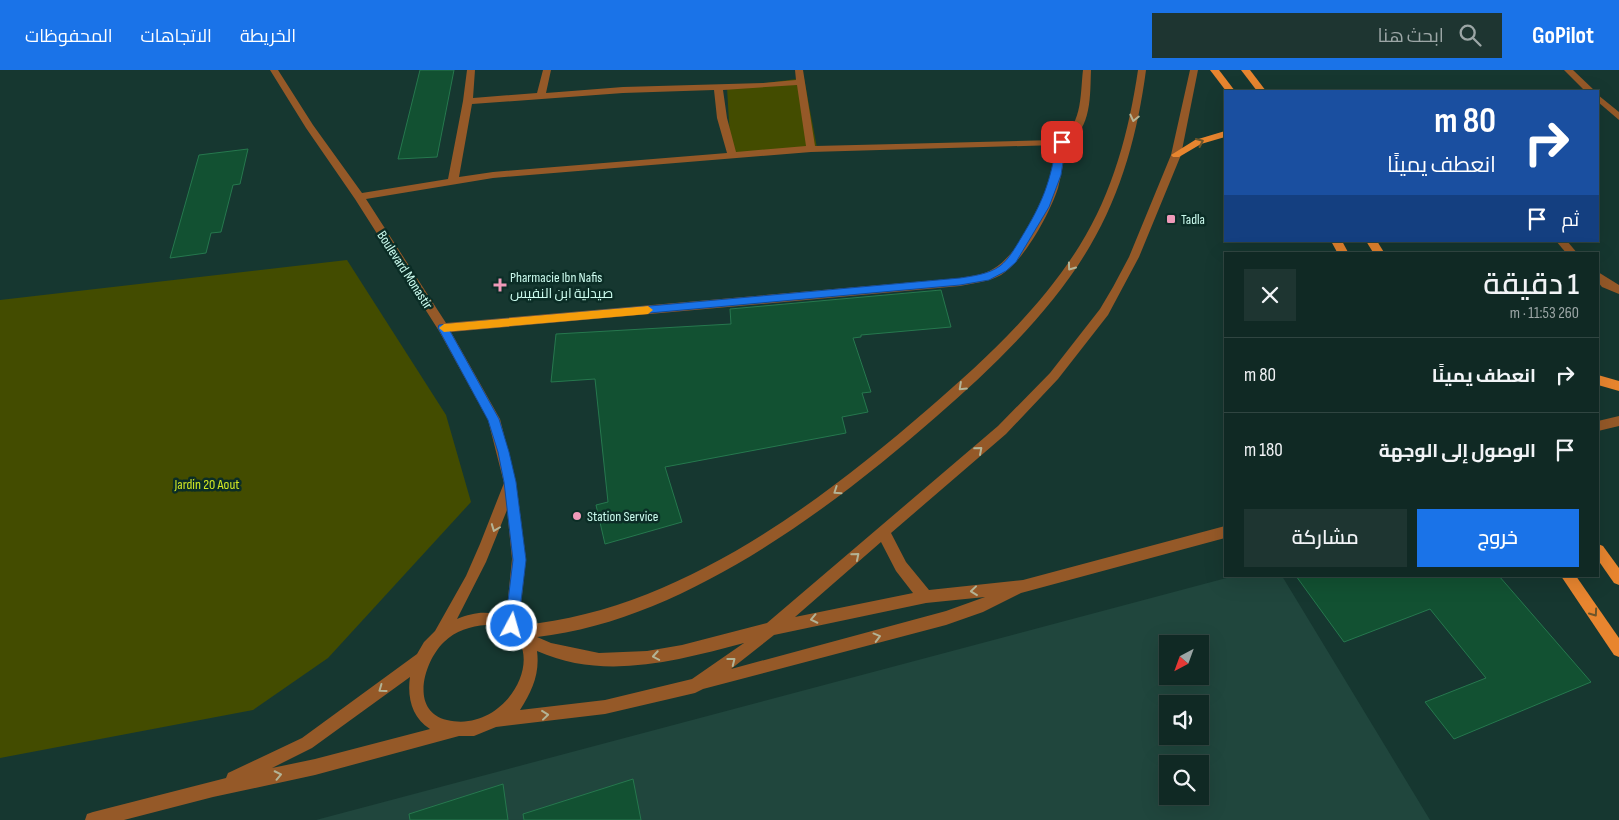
<!DOCTYPE html>
<html lang="ar">
<head>
<meta charset="utf-8">
<style>
	:root { --surface:#102924; --page:#1e3531; --text:#f1f3f6; --muted:#9ca6a6; --line:#304541; --accent:#1a73e8 }
	body { margin:0; font-family:"Sofia Sans Condensed",Cairo,sans-serif; background:var(--page); color:var(--text); direction:rtl; height:100vh; display:flex; flex-direction:column; font-size:19px; white-space:nowrap }
	* { box-sizing:border-box; margin:0 }
	p { font-size:16px; color:var(--muted) }
	.icon { flex:none; width:28px; height:28px; fill:none; stroke:currentColor; stroke-width:2; stroke-linecap:round; stroke-linejoin:round }
	.map { position:relative; flex:1; overflow:hidden; direction:ltr }
	.drawer { position:absolute; left:1224px; top:182px; width:375px; height:325px; display:flex; flex-direction:column; background:var(--surface); border-radius:0px; box-shadow:0 5px 20px #0002,0 0 0 1px var(--line); direction:rtl }
	.drawer>* { flex:none }
	.hud { position:absolute; left:1224px; top:20px; width:375px; height:152px; border-radius:0px; box-shadow:0 5px 20px #0002,0 0 0 1px var(--line); direction:rtl; background:#1a4fa0; color:#fff; overflow:hidden }
	.needle { width:32px; rotate:221deg }
	.fabs { position:absolute; left:1159px; top:565px; display:grid; gap:10px }
	.fabs a { display:grid; place-items:center; width:50px; height:50px; border-radius:0px; background:var(--surface); box-shadow:0 5px 20px #0002,0 0 0 1px var(--line); font-size:25px }
	.pin { position:absolute; display:grid; place-items:center; width:42px; height:42px; color:#fff; margin:-21px; border-radius:10px; box-shadow:0 2px 8px #0006 }
	.me { position:absolute; width:55px; margin:-28px; rotate:6deg; stroke-linejoin:round; filter:drop-shadow(0 0 4px #0008) }
	.turn { display:flex; align-items:center; gap:18px; height:105px; padding:0 20px; font-size:22px }
	.turn .icon { width:65px; height:65px; stroke-width:2.5 }
	.turn b { display:block; font-size:35px; line-height:42px }
	.then { display:flex; align-items:center; height:48px; padding:0 20px; background:#0003; gap:10px; font-size:19px }
	.round { display:grid; place-items:center; flex:none; width:52px; height:52px; border-radius:0px; background:var(--page) }
	.head { display:flex; align-items:center; justify-content:space-between; height:85px; padding:0 20px }
	h1 { font-size:30px; font-weight:600; line-height:38px }
	.primary-button { display:flex; gap:10px; margin-top:auto; padding:10px 20px }
	.primary-button a { flex:1; height:58px; border-radius:0px; background:var(--accent); color:#fff; font-size:20px; font-weight:600; line-height:58px; text-align:center }
	.primary-button a+a { background:var(--page); color:var(--text) }
	ul { padding:0; list-style:none }
	li { display:flex; align-items:center; gap:15px; height:75px; padding:0 20px; border-top:1px solid var(--line) }
	li div { flex:1 }
	li b { display:block; font-size:19px }
	li em { font-style:normal }
	header { display:flex; align-items:center; gap:30px; box-sizing:border-box; height:70px; padding:0 25px; background:var(--accent); color:#fff }
	header strong { font-size:24px }
	nav { display:flex; gap:28px; margin-inline-start:auto; font-size:18px }
	.search { width:350px; height:45px; background:var(--page); display:flex; align-items:center; gap:12px; box-sizing:border-box; padding:0 18px; border-radius:0px; color:var(--muted); font-size:19px }
	.map>svg:first-child { display:block }
	.built { fill:#20463d; fill-rule:evenodd }
	.green { fill:#434c00 }
	.building { fill:#125132; stroke:#26784e }
	.lines { fill:none; stroke-linecap:round; stroke-linejoin:round }
	.minor { fill:#955928; fill-rule:evenodd }
	.major { fill:#e8852f; fill-rule:evenodd }
	.oneway { stroke:#b3b395 }
	.oneway2 { stroke:#6e552a }
	.route { fill:#1a73e8; stroke:#114b97 }
	.slow { fill:#f59e0b }
	.poi-dot { fill:#ef9ab9; stroke:#0b2d26; stroke-width:2 }
	.labels { text-anchor:middle; dominant-baseline:central; stroke-width:5; stroke-linejoin:round; paint-order:stroke }
	.poi-label { font-size:14px; fill:#ccfcef; stroke:#0b2d26; text-anchor:start }
	.street-label { font-size:14px; fill:#ccfcef; stroke:#0b2d26 }
	.park-label { font-size:14px; fill:#d1e823; stroke:#0b2d26 }
</style>
</head>
<body>
<header>
<strong>GoPilot</strong>
<div class="search"><svg class="icon" aria-label="search" viewBox="0 0 24 24"><circle cx="10" cy="10" r="6"/><path d="M15 15l6 6"/></svg>ابحث هنا</div>
<nav><a>الخريطة</a><a>الاتجاهات</a><a>المحفوظات</a></nav>
</header>
<div class="map">
<svg width="1619" height="750" viewBox="0 0 1619 750">
	<rect width="100%" height="100%" fill="#163730"/>
	<!-- built -->
	<path class="built" d="M 1234,506 L 1282,506 L 1430,750 L 316,750 ZM 1168,574 L 1200,574 L 1200,606 L 1168,606 ZM 1168,634 L 1200,634 L 1200,666 L 1168,666 ZM 1168,694 L 1200,694 L 1200,726 L 1168,726 Z"/>
	<!-- green -->
	<g class="green">
		<polygon points="804,8 817,78 731,84 727,18"/>
		<polygon points="347,190 446,345 471,432 328,588 253,640 0,688 0,230"/>
	</g>
	<!-- building -->
	<g class="building">
		<polygon points="420,0 454,0 437,87 398,89"/>
		<polygon points="248,79 240,114 233,115 221,162 211,163 206,183 170,188 199,85"/>
		<polygon points="941,220 951,257 861,265 861,267 853,268 871,322 862,323 868,342 842,347 846,363 665,397 682,452 605,474 596,435 608,432 595,309 551,312 556,264 731,254 730,239"/>
		<polygon points="1296,506 1499,506 1591,612 1454,669 1425,632 1486,608 1430,539 1344,572"/>
		<polygon points="633,709 641,750 524,750 523,744"/>
		<polygon points="503,714 508,750 410,750 409,744"/>
	</g>
	<g class="lines">
		<!-- minor -->
		<g class="minor">
			<path d="M 270,0 L 278,0 L 313,55 L 362,123 L 448,109 L 463,31 L 467,0 L 475,0 L 473,28 L 537,23 L 543,0 L 551,0 L 546,23 L 623,17 L 763,13 L 796,10 L 795,0 L 803,0 L 815,76 L 1054,70 C 1083,61 1080,25 1083,0 L 1091,0 C 1090,24 1092,60 1067,72 C 1064,88 1062,103 1058,118 C 1050,143 1024,191 1001,205 C 989,212 974,213 960,216 L 451,262 L 500,349 L 516,412 L 526,489 L 519,553 L 522,555 C 675,541 816,436 928,339 C 984,291 1041,238 1080,175 C 1113,122 1129,61 1138,0 L 1146,0 C 1138,61 1122,122 1090,176 C 1052,241 994,296 937,346 C 831,439 682,551 537,567 L 551,573 L 599,583 L 647,581 L 682,575 L 767,553 L 998,356 L 1050,303 L 1100,239 L 1113,217 L 1129,187 L 1171,85 L 1190,0 L 1198,0 L 1181,85 L 1139,187 L 1108,245 L 1058,309 L 1006,364 L 891,463 L 906,492 L 929,520 L 1023,510 L 1225,456 L 1225,468 L 1021,523 L 983,542 L 946,555 L 703,619 L 695,623 L 605,644 L 496,657 L 474,666 L 459,666 L 315,705 L 213,727 L 124,750 L 85,750 L 87,744 L 93,742 L 226,708 L 228,703 L 302,668 L 417,584 L 424,572 L 435,561 L 466,506 L 480,474 L 504,413 L 488,350 L 439,261 L 355,129 L 306,58 ZM 797,15 L 806,76 L 736,82 L 727,48 L 723,20 ZM 714,20 L 717,48 L 727,83 L 493,102 L 459,107 L 472,34 L 623,23 ZM 1057,75 C 1054,90 1052,106 1047,121 C 1038,144 1016,186 993,199 C 983,205 971,206 960,208 L 446,253 L 366,129 L 493,108 L 811,82 ZM 507,440 L 512,489 L 506,548 C 488,540 475,542 457,549 L 486,492 ZM 881,472 L 896,501 L 913,523 L 795,547 ZM 985,527 L 946,541 L 731,599 L 774,565 L 926,533 ZM 486,555 C 559,559 515,666 447,650 C 409,641 424,591 444,572 C 455,561 471,556 486,555 ZM 744,573 L 692,609 L 605,630 L 520,640 C 532,621 540,604 537,581 C 604,611 676,591 744,573 ZM 410,607 C 407,627 412,648 430,659 L 315,689 L 272,698 L 312,678 Z"/>
			<polygon points="1564,0 1573,0 1595,21 1585,21"/>
			<polygon points="1598,25 1619,42 1619,50 1598,32"/>
			<polygon points="1556,171 1567,171 1578,184 1567,184"/>
			<polygon points="1598,202 1619,215 1619,224 1602,217 1598,212"/>
			<polygon points="1619,346 1619,356 1598,361 1598,351"/>
		</g>
		<!-- major -->
		<g class="major">
			<polygon points="1210,0 1219,0 1235,21 1226,21"/>
			<polygon points="1241,0 1250,0 1266,21 1257,21"/>
			<polygon points="1225,61 1225,67 1201,74 1179,87 1173,87 1171,85 1195,70"/>
			<polygon points="1331,171 1342,171 1349,184 1338,184"/>
			<polygon points="1366,171 1377,171 1385,184 1374,184"/>
			<polygon points="1598,305 1619,311 1619,321 1598,315"/>
			<polygon points="1598,474 1603,476 1619,498 1619,515 1614,513 1598,490"/>
			<polygon points="1561,506 1576,506 1619,568 1619,587 1614,585"/>
		</g>
	</g>
	<!-- one-way arrows -->
	<defs><path id="oneway-chevron" d="M-2-3.5L2.5 0L-2 3.5" fill="none" stroke-width="1.6" stroke-linecap="round" stroke-linejoin="round" transform="scale(1.25)"/></defs>
	<g class="oneway">
		<use href="#oneway-chevron" transform="translate(1134 48) rotate(103)"/>
		<use href="#oneway-chevron" transform="translate(1071 197) rotate(126)"/>
		<use href="#oneway-chevron" transform="translate(962 317) rotate(137)"/>
		<use href="#oneway-chevron" transform="translate(979 380) rotate(-41)"/>
		<use href="#oneway-chevron" transform="translate(837 421) rotate(146)"/>
		<use href="#oneway-chevron" transform="translate(495 458) rotate(111)"/>
		<use href="#oneway-chevron" transform="translate(856 486) rotate(-40)"/>
		<use href="#oneway-chevron" transform="translate(974 521) rotate(174)"/>
		<use href="#oneway-chevron" transform="translate(814 549) rotate(168)"/>
		<use href="#oneway-chevron" transform="translate(877 567) rotate(-15)"/>
		<use href="#oneway-chevron" transform="translate(656 586) rotate(170)"/>
		<use href="#oneway-chevron" transform="translate(732 591) rotate(-38)"/>
		<use href="#oneway-chevron" transform="translate(382 619) rotate(144)"/>
		<use href="#oneway-chevron" transform="translate(545 645) rotate(-6)"/>
		<use href="#oneway-chevron" transform="translate(278 705) rotate(-12)"/>
	</g>
	<g class="oneway2">
		<use href="#oneway-chevron" transform="translate(1200 72) rotate(-25)"/>
		<use href="#oneway-chevron" transform="translate(1594 543) rotate(55)"/>
	</g>
	<!-- route -->
	<path class="route" d="M 1062,69 L 1066,72 L 1061,105 L 1049,137 L 1016,192 L 1006,201 L 989,210 L 960,215 L 450,261 L 499,349 L 509,382 L 516,412 L 526,490 L 518,556 L 516,560 L 512,562 L 507,560 L 505,556 L 513,490 L 504,412 L 498,382 L 488,350 L 438,258 L 439,255 L 960,208 C 973,206 989,204 1000,196 C 1009,189 1015,178 1021,168 C 1043,132 1050,113 1057,72 Z"/>
	<!-- slow -->
	<polygon class="slow" points="648,236 653,240 648,244 444,262 439,258 444,254"/>
	<!-- markers -->
	<g class="poi-dot">
		<rect x="1166" y="144" width="10" height="10" rx="2.5"/>
		<path d="M497.5 207.5h5v5h5v5h-5v5h-5v-5h-5v-5h5z"/>
		<circle cx="577" cy="446" r="5"/>
	</g>
	<g class="labels">
		<!-- poi labels -->
		<g class="poi-label">
			<text x="1181" y="149">Tadla</text>
			<text x="510" y="207">Pharmacie Ibn Nafis<tspan x="510" dy="16">صيدلية ابن النفيس</tspan></text>
			<text x="587" y="446">Station Service</text>
		</g>
		<!-- street labels -->
		<g class="street-label">
			<text transform="translate(405 200) rotate(57)">Boulevard Monastir</text>
		</g>
		<!-- park labels -->
		<g class="park-label">
			<text x="207" y="414">Jardin 20 Aout</text>
		</g>
	</g>
</svg>
<div class="fabs">
<a><svg class="needle" viewBox="-14 -14 28 28"><path d="M0-13l5 13h-10z" fill="#e53935"/><path d="M0 13l5-13h-10z" fill="#9ca6a6"/></svg></a>
<a><svg class="icon" aria-label="sound" viewBox="0 0 24 24"><path d="M4 9h4l5-4v14l-5-4H4zM17 9q2 3 0 6"/></svg></a>
<a><svg class="icon" aria-label="search" viewBox="0 0 24 24"><circle cx="10" cy="10" r="6"/><path d="M15 15l6 6"/></svg></a>
</div>
<div class="pin" style="left:1062px;top:72px;background:#d93025"><svg class="icon" aria-label="arrive" viewBox="0 0 24 24"><path d="M6 21V4h12l-3 4 3 4H6"/></svg></div>
<svg class="me" style="left:512px;top:556px" viewBox="-20 -20 40 40"><circle r="17" fill="#1a73e8" stroke="#fff" stroke-width="3"/><path d="M0-11L8 9 0 5-8 9z" fill="#fff"/></svg>
<div class="hud">
<div class="turn"><svg class="icon" aria-label="right" viewBox="0 0 24 24"><path d="M7 20v-9h11M14 6l5 5-5 5"/></svg><div><b>80 m</b>انعطف يمينًا</div></div>
<div class="then">ثم<svg class="icon" aria-label="arrive" viewBox="0 0 24 24"><path d="M6 21V4h12l-3 4 3 4H6"/></svg></div>
</div>
<section class="drawer">
<div class="head"><div><h1>1 دقيقة</h1><p>260 m · 11:53</p></div><a class="round"><svg class="icon" aria-label="close" viewBox="0 0 24 24"><path d="M6 6l12 12M18 6L6 18"/></svg></a></div>
<ul>
<li><svg class="icon" aria-label="right" viewBox="0 0 24 24"><path d="M7 20v-9h11M14 6l5 5-5 5"/></svg><div><b>انعطف يمينًا</b></div><em>80 m</em></li>
<li><svg class="icon" aria-label="arrive" viewBox="0 0 24 24"><path d="M6 21V4h12l-3 4 3 4H6"/></svg><div><b>الوصول إلى الوجهة</b></div><em>180 m</em></li>
</ul>
<div class="primary-button"><a>خروج</a><a>مشاركة</a></div>
</section>
</div>
</body>
</html>
